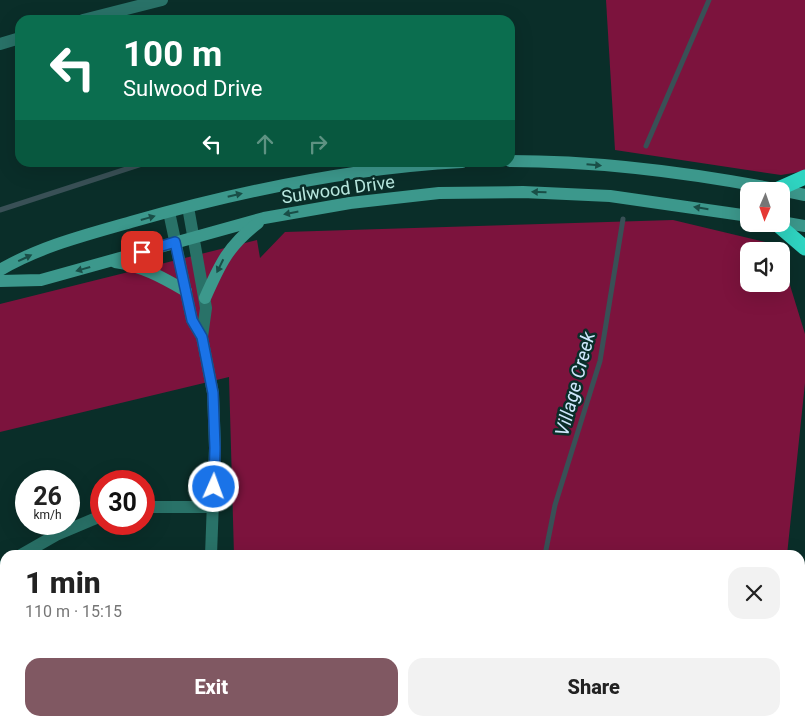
<!DOCTYPE html>
<html lang="en">
<head>
<meta charset="utf-8">
<style>
	:root { --surface:#fff; --page:#f2f2f2; --text:#222; --muted:#767676; --accent:#805862 }
	body { margin:0; font-family:Roboto,sans-serif; background:var(--page); color:var(--text); height:100vh; display:flex; flex-direction:column; font-size:19px; white-space:nowrap }
	* { box-sizing:border-box; margin:0 }
	p { font-size:16px; color:var(--muted) }
	.icon { flex:none; width:28px; height:28px; fill:none; stroke:currentColor; stroke-width:2; stroke-linecap:round; stroke-linejoin:round }
	.map { position:relative; flex:1; overflow:hidden }
	.side { position:absolute; left:0px; top:550px; width:805px; height:176px; display:flex; flex-direction:column; background:var(--surface); border-radius:15px 15px 0 0; box-shadow:0 5px 20px #0002 }
	.side>* { flex:none }
	.banner { position:absolute; left:15px; top:15px; width:500px; height:152px; border-radius:15px; box-shadow:0 5px 20px #0002; background:#0b6e4f; color:#fff; overflow:hidden }
	.needle { width:32px; rotate:182deg }
	.fabs { position:absolute; left:740px; top:182px; display:grid; gap:10px }
	.fabs a { display:grid; place-items:center; width:50px; height:50px; border-radius:10px; background:var(--surface); box-shadow:0 5px 20px #0002; font-size:25px }
	.speed { position:absolute; left:15px; top:470px; display:flex; gap:10px; font-size:25px; font-weight:700; text-align:center }
	.speed>* { display:grid; place-content:center; width:65px; height:65px; border-radius:50%; background:var(--surface); box-shadow:0 5px 20px #0002; line-height:1 }
	.speed small { font-size:12px; font-weight:400 }
	.speed .limit { border:8px solid #d22; background:#fff; color:#111 }
	.pin { position:absolute; display:grid; place-items:center; width:42px; height:42px; color:#fff; margin:-21px; border-radius:10px; box-shadow:0 2px 8px #0006 }
	.me { position:absolute; width:55px; margin:-28px; rotate:2deg; stroke-linejoin:round; filter:drop-shadow(0 0 4px #0008) }
	.turn { display:flex; align-items:center; gap:18px; height:105px; padding:0 25px; font-size:22px }
	.turn .icon { width:65px; height:65px; stroke-width:2.5 }
	.turn b { display:block; font-size:35px; line-height:42px }
	.lanes { display:flex; align-items:center; height:48px; padding:0 25px; background:#0003; justify-content:center; gap:25px; direction:ltr }
	.lanes .off { opacity:.35 }
	.round { display:grid; place-items:center; flex:none; width:52px; height:52px; border-radius:15px; background:var(--page) }
	.summary { display:flex; align-items:center; justify-content:space-between; height:85px; padding:0 25px }
	h1 { font-size:30px; font-weight:800; line-height:38px }
	.cta { display:flex; gap:10px; margin-top:auto; padding:10px 25px }
	.cta a { flex:1; height:58px; border-radius:15px; background:var(--accent); color:#fff; font-size:20px; font-weight:800; line-height:58px; text-align:center }
	.cta a+a { background:var(--page); color:var(--text) }
	.map>svg:first-child { display:block }
	.green { fill:#7c133d }
	.lines { fill:none; stroke-linecap:round; stroke-linejoin:round }
	.stream { stroke:#395056; stroke-width:5 }
	.street { stroke:#297268; stroke-width:12 }
	.secondary { stroke:#3c988c; stroke-width:12 }
	.highway { stroke:#2fd4c1; stroke-width:15 }
	.oneway { fill:#194e47 }
	.route-casing { stroke:#114b97; stroke-width:12 }
	.route { stroke:#1a73e8; stroke-width:9 }
	.labels { text-anchor:middle; dominant-baseline:central; stroke-width:5; stroke-linejoin:round; paint-order:stroke }
	.street-label { font-size:18px; fill:#b7e7de; stroke:#0a2e29 }
	.water-label { font-size:19px; font-style:italic; fill:#cfe7fc; stroke:#0a2e29 }
</style>
</head>
<body>
<div class="map">
<svg width="805" height="726" viewBox="0 0 805 726">
	<rect width="100%" height="100%" fill="#0a2e29"/>
	<!-- green -->
	<g class="green">
		<polygon points="606,0 805,0 805,171 781,175 615,150"/>
		<polygon points="673,220 778,245 780,251 749,251 749,284 781,284 781,256 805,334 805,383 787,555 234,555 229,377 0,432 0,304 257,240 260,258 285,232"/>
		<polygon points="263,721 748,721 746,726 265,726"/>
	</g>
	<g class="lines">
		<!-- stream -->
		<g class="stream">
			<polyline points="646,146 709,0"/>
			<polyline points="0,210 148,162"/>
			<polyline points="545,555 555,505 600,361 623,219"/>
			<polyline points="509,726 510,721"/>
		</g>
		<!-- street -->
		<g class="street">
			<polyline points="83,20 162,0"/>
			<polyline points="0,44 20,38"/>
			<polyline points="188,207 206,308 202,337"/>
			<polyline points="169,212 192,320 202,337 213,393 215,448 211,555"/>
			<polyline points="144,507 213,507"/>
			<polyline points="21,555 56,535 101,516"/>
			<polyline points="0,568 5,565"/>
			<polyline points="218,726 226,721"/>
		</g>
		<!-- secondary -->
		<g class="secondary">
			<path d="M 510,161 C 609,161 708,175 805,195"/>
			<polyline points="781,222 805,226"/>
			<path d="M 115,262 C 142,266 162,277 186,291"/>
			<path d="M 0,270 C 41,246 86,235 131,222 C 240,191 349,168 462,162"/>
			<polyline points="0,281 41,280 264,218 350,203 439,193 523,192 610,196 749,216"/>
			<path d="M 205,298 C 220,264 228,246 258,223"/>
		</g>
		<!-- highway -->
		<g class="highway">
			<polyline points="778,189 805,177"/>
			<polyline points="777,224 805,248"/>
			<polyline points="800,629 805,605"/>
			<polyline points="778,726 779,721"/>
		</g>
	</g>
	<!-- one-way arrows -->
	<defs><path id="oneway-solid" d="M-6-.8H1V-3.2L6.5 0L1 3.2V.8H-6Z" transform="scale(1.25)"/></defs>
	<g class="oneway">
		<use href="#oneway-solid" transform="translate(594 165) rotate(5)"/>
		<use href="#oneway-solid" transform="translate(539 192) rotate(-178)"/>
		<use href="#oneway-solid" transform="translate(235 195) rotate(-13)"/>
		<use href="#oneway-solid" transform="translate(701 208) rotate(-171)"/>
		<use href="#oneway-solid" transform="translate(291 213) rotate(169)"/>
		<use href="#oneway-solid" transform="translate(148 218) rotate(-16)"/>
		<use href="#oneway-solid" transform="translate(25 258) rotate(-25)"/>
		<use href="#oneway-solid" transform="translate(220 266) rotate(116)"/>
		<use href="#oneway-solid" transform="translate(83 269) rotate(164)"/>
	</g>
	<g class="lines">
		<!-- route casing -->
		<g class="route-casing">
			<polyline id="route" points="142,252 175,242 192,320 202,337 213,393 215,448 214,487"/>
		</g>
		<!-- route -->
		<use href="#route" class="route"/>
	</g>
	<g class="labels">
		<!-- street labels -->
		<g class="street-label">
			<text transform="translate(338 189) rotate(-8)">Sulwood Drive</text>
		</g>
		<!-- water labels -->
		<g class="water-label">
			<text transform="translate(575 384) rotate(-75)">Village Creek</text>
		</g>
	</g>
</svg>
<div class="fabs">
<a><svg class="needle" viewBox="-14 -14 28 28"><path d="M0-13l5 13h-10z" fill="#e53935"/><path d="M0 13l5-13h-10z" fill="#767676"/></svg></a>
<a><svg class="icon" aria-label="sound" viewBox="0 0 24 24"><path d="M4 9h4l5-4v14l-5-4H4zM17 9q2 3 0 6"/></svg></a>
</div>
<div class="speed"><div>26<small>km/h</small></div><div class="limit">30</div></div>
<div class="pin" style="left:142px;top:252px;background:#d93025"><svg class="icon" aria-label="arrive" viewBox="0 0 24 24"><path d="M6 21V4h12l-3 4 3 4H6"/></svg></div>
<svg class="me" style="left:214px;top:487px" viewBox="-20 -20 40 40"><circle r="17" fill="#1a73e8" stroke="#fff" stroke-width="3"/><path d="M0-11L8 9 0 5-8 9z" fill="#fff"/></svg>
<div class="banner">
<div class="turn"><svg class="icon" aria-label="left" viewBox="0 0 24 24"><path d="M17 20v-9H6M10 6l-5 5 5 5"/></svg><div><b>100 m</b>Sulwood Drive</div></div>
<div class="lanes"><svg class="icon" aria-label="left" viewBox="0 0 24 24"><path d="M17 20v-9H6M10 6l-5 5 5 5"/></svg><svg class="icon off" aria-label="ahead" viewBox="0 0 24 24"><path d="M12 20V5M6 11l6-6 6 6"/></svg><svg class="icon off" aria-label="right" viewBox="0 0 24 24"><path d="M7 20v-9h11M14 6l5 5-5 5"/></svg></div>
</div>
<section class="side">
<div class="summary"><div><h1>1 min</h1><p>110 m · 15:15</p></div><a class="round"><svg class="icon" aria-label="close" viewBox="0 0 24 24"><path d="M6 6l12 12M18 6L6 18"/></svg></a></div>
<div class="cta"><a>Exit</a><a>Share</a></div>
</section>
</div>
</body>
</html>
